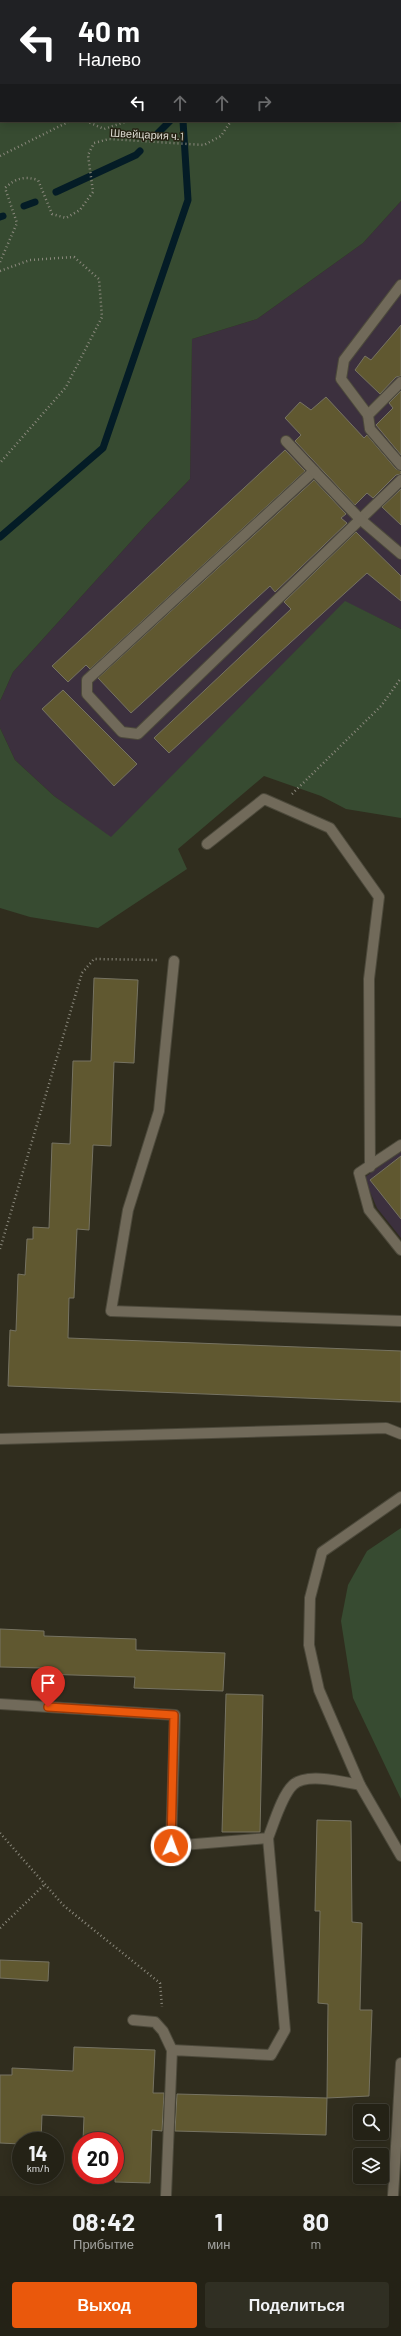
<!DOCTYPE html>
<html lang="ru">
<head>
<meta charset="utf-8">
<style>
	:root { --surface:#242216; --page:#302f23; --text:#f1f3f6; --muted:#a3a4a1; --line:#413f35; --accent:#ea580c }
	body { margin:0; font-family:Barlow,sans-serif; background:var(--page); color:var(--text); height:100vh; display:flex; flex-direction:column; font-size:15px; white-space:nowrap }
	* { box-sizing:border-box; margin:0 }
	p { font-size:13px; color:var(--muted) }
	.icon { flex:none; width:22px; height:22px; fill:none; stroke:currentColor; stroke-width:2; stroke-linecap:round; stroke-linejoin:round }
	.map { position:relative; height:2196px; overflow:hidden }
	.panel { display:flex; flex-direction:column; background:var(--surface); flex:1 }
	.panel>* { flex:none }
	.top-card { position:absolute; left:0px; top:0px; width:401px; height:122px; box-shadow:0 2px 10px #0003,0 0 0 1px var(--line); background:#202124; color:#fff; overflow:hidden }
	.tools { position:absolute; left:353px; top:2104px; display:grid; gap:8px }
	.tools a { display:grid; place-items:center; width:36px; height:36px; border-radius:4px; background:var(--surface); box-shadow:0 2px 10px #0003,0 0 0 1px var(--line); font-size:20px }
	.speed { position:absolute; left:12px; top:2132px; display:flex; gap:8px; font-size:20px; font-weight:700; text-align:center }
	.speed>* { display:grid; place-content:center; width:52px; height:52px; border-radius:50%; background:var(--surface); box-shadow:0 2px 10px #0003,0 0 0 1px var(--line); line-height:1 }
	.speed small { font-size:10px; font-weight:400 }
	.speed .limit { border:6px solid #d22; background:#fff; color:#111 }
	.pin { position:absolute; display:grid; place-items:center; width:34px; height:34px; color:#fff; margin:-41px -17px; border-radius:50% 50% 50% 0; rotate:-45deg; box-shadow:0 0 4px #0007 }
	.pin .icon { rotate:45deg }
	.me { position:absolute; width:44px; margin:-22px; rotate:2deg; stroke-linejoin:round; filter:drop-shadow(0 0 3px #0008) }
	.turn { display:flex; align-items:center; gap:14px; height:84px; padding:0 12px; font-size:18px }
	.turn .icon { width:52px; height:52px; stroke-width:2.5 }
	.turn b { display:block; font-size:28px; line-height:34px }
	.lanes { display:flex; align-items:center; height:38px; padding:0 12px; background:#0003; justify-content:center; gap:20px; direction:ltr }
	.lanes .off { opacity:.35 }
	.eta { display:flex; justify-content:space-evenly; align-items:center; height:68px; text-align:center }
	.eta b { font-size:24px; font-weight:700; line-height:28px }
	.button { display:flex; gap:8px; margin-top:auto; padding:8px 12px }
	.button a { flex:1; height:46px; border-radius:4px; background:var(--accent); color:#fff; font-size:16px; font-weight:700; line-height:46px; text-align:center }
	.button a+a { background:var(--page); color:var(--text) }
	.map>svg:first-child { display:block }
	.industrial { fill:#3c303e }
	.green { fill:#374b31; fill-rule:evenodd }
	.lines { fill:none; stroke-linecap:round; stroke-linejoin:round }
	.stream { stroke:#041c26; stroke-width:7 }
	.building { fill:#605830; stroke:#767362 }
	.minor-casing { stroke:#4c493b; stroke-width:12 }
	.path { stroke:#8b897d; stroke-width:2.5; stroke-dasharray:1 3; stroke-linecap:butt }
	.minor { stroke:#716a5a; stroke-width:10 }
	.route-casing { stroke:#983908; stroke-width:10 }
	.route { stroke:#ea580c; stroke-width:7 }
	.labels { text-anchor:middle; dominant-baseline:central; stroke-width:3; stroke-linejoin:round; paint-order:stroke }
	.street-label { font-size:11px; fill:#dfddd4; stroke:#272415 }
</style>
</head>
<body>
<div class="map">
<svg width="401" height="2196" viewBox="0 0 401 2196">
	<rect width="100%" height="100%" fill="#302d1e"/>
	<!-- industrial -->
	<g class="industrial">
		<polygon points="401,201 401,629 345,602 111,838 54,796 15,760 0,728 0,701 13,672 145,526 190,479 192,339 257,319 363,243"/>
		<polygon points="401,1150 401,1238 377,1208 364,1178"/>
	</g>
	<!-- green -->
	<g class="green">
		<path d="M 0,0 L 401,0 L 401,201 L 363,243 L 257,319 L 192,339 L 190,479 L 145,526 L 13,672 L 0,701 ZM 1,1 L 400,1 L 400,121 L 1,121 Z"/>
		<polygon points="345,601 401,629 401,818 346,809 321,796 264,776 178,849 187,869 98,928 30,917 0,908 0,728 15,760 54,796 111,837"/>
		<polygon points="401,1528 401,1799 353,1698 341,1621 348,1585 367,1551"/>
	</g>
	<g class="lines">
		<!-- stream -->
		<g class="stream">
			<polyline points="60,1 61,0"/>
			<polyline points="270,1 270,0"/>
			<polyline points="0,46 1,46"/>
			<polyline points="158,133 170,121"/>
			<polyline points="56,192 136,155 140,151"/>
			<polyline points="24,206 35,202"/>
			<polyline points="0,217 3,216"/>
			<polyline points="0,537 103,448 188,200 183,121"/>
		</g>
	</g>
	<!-- building -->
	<g class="building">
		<polygon points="401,325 401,376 396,377 380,394 355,370 365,356 371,360"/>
		<polygon points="401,391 401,455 376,425 393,408 389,403"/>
		<polygon points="326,397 364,438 367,435 396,469 401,471 401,474 396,475 373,498 367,493 355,505 295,441 301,435 285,418 300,402 311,410"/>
		<polygon points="285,450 305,471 90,669 86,665 68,682 52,666"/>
		<polygon points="314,480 346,514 341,518 347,523 275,592 270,586 131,713 98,678"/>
		<polygon points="401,489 401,525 382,507"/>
		<polygon points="356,532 401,576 401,601 367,573 169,753 154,738 291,609 284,602"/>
		<polygon points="63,690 137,764 114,786 42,709"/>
		<polygon points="94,978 138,980 134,1063 114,1062 111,1146 93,1145 89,1230 77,1229 74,1298 69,1298 68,1338 401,1351 401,1402 8,1386 10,1330 16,1331 18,1274 25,1275 27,1239 33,1239 33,1227 49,1228 52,1143 70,1144 73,1061 91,1061"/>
		<polygon points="401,1156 401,1219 370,1180"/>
		<polygon points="0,1629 44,1631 44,1636 136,1639 136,1650 225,1653 223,1691 134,1688 135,1677 42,1674 42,1668 0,1667"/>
		<polygon points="226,1694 263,1695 260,1832 222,1832"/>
		<polygon points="317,1820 351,1821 352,1922 362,1923 360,2010 372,2010 369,2096 327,2098 328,2004 318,2003 320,1911 315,1911"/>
		<polygon points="0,1960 49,1962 48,1981 0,1978"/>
		<polygon points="74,2047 155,2050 153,2093 164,2093 162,2131 152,2130 150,2183 115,2182 115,2141 83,2141 84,2117 42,2115 41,2141 21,2141 21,2144 0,2143 0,2075 12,2075 12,2068 73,2071"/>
		<polygon points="177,2094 327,2098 326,2135 175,2131"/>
	</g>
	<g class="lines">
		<!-- minor casing -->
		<g class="minor-casing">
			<g id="minor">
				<polyline points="401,382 368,415 370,429 401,465"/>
				<polyline points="368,415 341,379 344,360 401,285"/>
				<polyline points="286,441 314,471 87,680 87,694 122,732 138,734 401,480"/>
				<polyline points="314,471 360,519 401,554"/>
				<polyline points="207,844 264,799 330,828 379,897 369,979 370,1167"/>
				<polyline points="174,961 159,1111 128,1210 111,1311 401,1321"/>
				<polyline points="401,1145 359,1173 369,1210 401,1250"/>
				<polyline points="0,1439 386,1428 401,1434"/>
				<polyline points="401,1497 322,1552 310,1598 309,1645 319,1690 360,1785 401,1856"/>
				<path d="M 0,1704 L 175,1715 L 171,1846 L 268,1838 C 274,1823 282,1795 293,1785 C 306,1772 344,1782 360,1785"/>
				<polyline points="133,2020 155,2022 163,2031 172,2050"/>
				<polyline points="166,2196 172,2050 271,2055 285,2030 268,1838"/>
				<polyline points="393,2196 401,2063"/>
			</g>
		</g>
		<!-- path -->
		<g class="path">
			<polyline points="188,0 188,1"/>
			<polyline points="286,0 286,1"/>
			<polyline points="28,1 29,0"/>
			<polyline points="100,1 101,0"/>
			<polyline points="237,1 237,0"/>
			<polyline points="0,18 1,18"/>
			<polyline points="0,99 1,98"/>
			<polyline points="86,121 104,129 128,121"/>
			<polyline points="0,156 70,121"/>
			<path d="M 0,262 L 17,223 L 5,188 C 16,178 24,176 38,180 L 52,214 L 66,218 L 80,210 L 93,192 L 88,155 L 94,143 L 109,139 L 204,145 L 221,136 L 231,121"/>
			<polyline points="0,271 30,260 74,257 99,279 102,317 66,387 0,463"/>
			<polyline points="292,794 381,706 401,678"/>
			<polyline points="0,1249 82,973 94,959 157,960"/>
			<polyline points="0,1833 64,1906 160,1983 162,2007"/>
			<polyline points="0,1928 45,1884"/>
		</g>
		<!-- minor -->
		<use href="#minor" class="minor"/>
	</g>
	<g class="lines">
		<!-- route casing -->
		<g class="route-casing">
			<polyline id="route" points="48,1707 174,1715 171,1846"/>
		</g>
		<!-- route -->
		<use href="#route" class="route"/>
	</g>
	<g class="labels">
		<!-- street labels -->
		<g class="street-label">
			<text transform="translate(147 134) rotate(3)">Швейцария ч.1</text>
		</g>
	</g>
</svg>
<div class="tools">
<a><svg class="icon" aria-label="search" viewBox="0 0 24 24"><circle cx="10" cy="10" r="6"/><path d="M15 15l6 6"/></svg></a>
<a><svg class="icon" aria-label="layers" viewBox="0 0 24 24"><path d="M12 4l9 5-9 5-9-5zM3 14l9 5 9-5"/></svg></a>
</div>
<div class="speed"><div>14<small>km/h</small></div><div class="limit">20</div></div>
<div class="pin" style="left:48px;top:1707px;background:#d93025"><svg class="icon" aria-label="arrive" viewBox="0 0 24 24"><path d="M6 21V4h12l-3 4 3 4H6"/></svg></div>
<svg class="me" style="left:171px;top:1846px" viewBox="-20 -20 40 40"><circle r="17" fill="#ea580c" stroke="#fff" stroke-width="3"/><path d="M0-11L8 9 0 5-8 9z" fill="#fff"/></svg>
<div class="top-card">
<div class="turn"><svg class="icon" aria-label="left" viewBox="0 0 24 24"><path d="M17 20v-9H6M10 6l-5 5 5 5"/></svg><div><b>40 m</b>Налево</div></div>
<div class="lanes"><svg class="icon" aria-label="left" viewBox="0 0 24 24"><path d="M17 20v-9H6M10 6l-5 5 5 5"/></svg><svg class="icon off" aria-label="ahead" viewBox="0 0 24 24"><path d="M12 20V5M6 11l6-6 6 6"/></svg><svg class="icon off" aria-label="ahead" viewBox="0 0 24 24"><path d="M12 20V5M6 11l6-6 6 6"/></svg><svg class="icon off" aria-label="right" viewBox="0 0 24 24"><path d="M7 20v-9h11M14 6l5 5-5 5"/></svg></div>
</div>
</div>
<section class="panel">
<div class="eta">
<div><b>08:42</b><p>Прибытие</p></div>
<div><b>1</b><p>мин</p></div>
<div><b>80</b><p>m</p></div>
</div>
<div class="button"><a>Выход</a><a>Поделиться</a></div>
</section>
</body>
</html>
